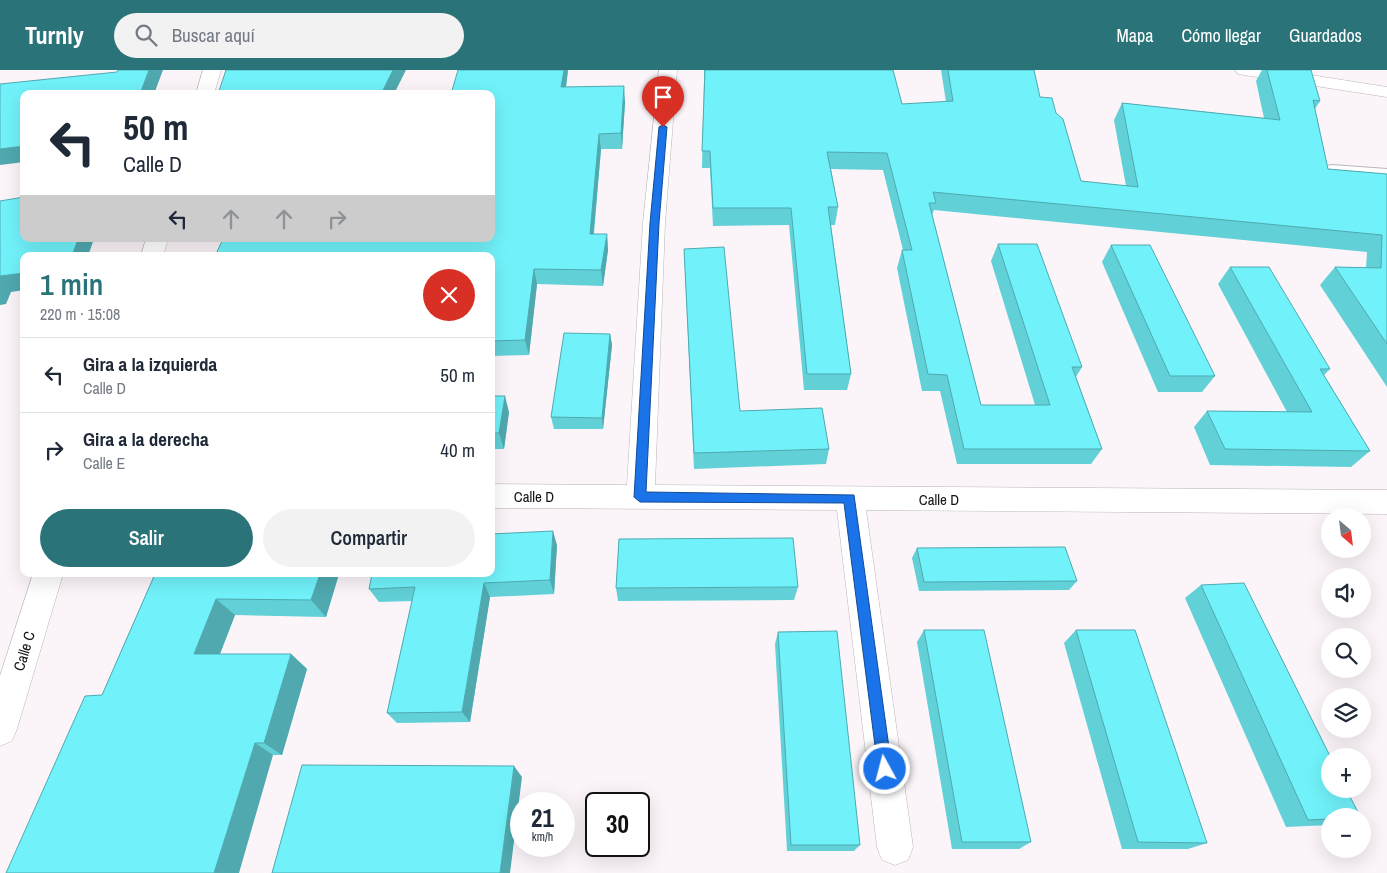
<!DOCTYPE html>
<html lang="es">
<head>
<meta charset="utf-8">
<style>
	:root { --surface:#fff; --page:#f2f2f3; --text:#1f2937; --muted:#747a83; --line:#e0e1e3; --accent:#2a7479 }
	body { margin:0; font-family:"Archivo Narrow",sans-serif; background:var(--page); color:var(--text); height:100vh; display:flex; flex-direction:column; font-size:19px; white-space:nowrap }
	* { box-sizing:border-box; margin:0 }
	p { font-size:16px; color:var(--muted) }
	.icon { flex:none; width:28px; height:28px; fill:none; stroke:currentColor; stroke-width:2; stroke-linecap:round; stroke-linejoin:round }
	.map { position:relative; flex:1; overflow:hidden }
	.sheet { position:absolute; left:20px; top:182px; width:475px; height:325px; display:flex; flex-direction:column; background:var(--surface); border-radius:10px; box-shadow:0 5px 20px #0002 }
	.sheet>* { flex:none }
	.banner { position:absolute; left:20px; top:20px; width:475px; height:152px; border-radius:10px; box-shadow:0 5px 20px #0002; background:#fff; color:var(--text); overflow:hidden }
	.needle { width:32px; rotate:152deg }
	.controls { position:absolute; left:1321px; top:438px; display:grid; gap:10px }
	.controls a { display:grid; place-items:center; width:50px; height:50px; border-radius:50%; background:var(--surface); box-shadow:0 5px 20px #0002; font-size:25px }
	.speed { position:absolute; left:510px; top:722px; display:flex; gap:10px; font-size:25px; font-weight:700; text-align:center }
	.speed>* { display:grid; place-content:center; width:65px; height:65px; border-radius:50%; background:var(--surface); box-shadow:0 5px 20px #0002; line-height:1 }
	.speed small { font-size:12px; font-weight:400 }
	.speed .limit { border:2px solid #111; border-radius:8px; background:#fff; color:#111 }
	.pin { position:absolute; display:grid; place-items:center; width:42px; height:42px; color:#fff; margin:-51px -21px; border-radius:50% 50% 50% 0; rotate:-45deg; box-shadow:0 0 5px #0007 }
	.pin .icon { rotate:45deg }
	.me { position:absolute; width:55px; margin:-28px; rotate:353deg; stroke-linejoin:round; filter:drop-shadow(0 0 4px #0008) }
	.turn { display:flex; align-items:center; gap:18px; height:105px; padding:0 20px; font-size:22px }
	.turn .icon { width:65px; height:65px; stroke-width:2.5 }
	.turn b { display:block; font-size:35px; line-height:42px }
	.lanes { display:flex; align-items:center; height:48px; padding:0 20px; background:#0003; justify-content:center; gap:25px; direction:ltr }
	.lanes .off { opacity:.35 }
	.round { display:grid; place-items:center; flex:none; width:52px; height:52px; border-radius:26px; background:var(--page) }
	.summary { display:flex; align-items:center; justify-content:space-between; height:85px; padding:0 20px }
	h1 { font-size:30px; font-weight:600; line-height:38px; color:var(--accent) }
	.cta { display:flex; gap:10px; margin-top:auto; padding:10px 20px }
	.cta a { flex:1; height:58px; border-radius:30px; background:var(--accent); color:#fff; font-size:20px; font-weight:600; line-height:58px; text-align:center }
	.cta a+a { background:var(--page); color:var(--text) }
	ul { padding:0; list-style:none }
	li { display:flex; align-items:center; gap:15px; height:75px; padding:0 20px; border-top:1px solid var(--line) }
	li div { flex:1 }
	li b { display:block; font-size:19px }
	li em { font-style:normal }
	header { display:flex; align-items:center; gap:30px; box-sizing:border-box; height:70px; padding:0 25px; background:var(--accent); color:#fff }
	header strong { font-size:24px }
	nav { display:flex; gap:28px; margin-inline-start:auto; font-size:18px }
	.search { width:350px; height:45px; background:var(--page); display:flex; align-items:center; gap:12px; box-sizing:border-box; padding:0 18px; border-radius:28px; color:var(--muted); font-size:19px }
	.map>svg:first-child { display:block }
	.lines { fill:none; stroke-linecap:round; stroke-linejoin:round }
	.lane-casing { stroke:#bbb5ba; stroke-width:2 }
	.street-casing { stroke:#bbb5ba; stroke-width:1 }
	.primary-casing { stroke:#bbb5ba; stroke-width:1 }
	.lane { fill:#fff; fill-rule:evenodd }
	.street { fill:#fff; fill-rule:evenodd }
	.primary { fill:#fff; fill-rule:evenodd }
	.wall { fill:#61d0d7 }
	.shaded-wall { fill:#4fa9af }
	.building { fill:#71f2fa; stroke:#4fa9af }
	.route { fill:#1a73e8; stroke:#114b97 }
	.labels { text-anchor:middle; dominant-baseline:central; stroke-width:4; stroke-linejoin:round; paint-order:stroke }
	.street-label { font-size:15px; fill:#151315; stroke:#fff }
</style>
</head>
<body>
<header>
<strong>Turnly</strong>
<div class="search"><svg class="icon" aria-label="search" viewBox="0 0 24 24"><circle cx="10" cy="10" r="6"/><path d="M15 15l6 6"/></svg>Buscar aquí</div>
<nav><a>Mapa</a><a>Cómo llegar</a><a>Guardados</a></nav>
</header>
<div class="map">
<svg width="1387" height="803" viewBox="0 0 1387 803">
	<rect width="100%" height="100%" fill="#fbf5fa"/>
	<g class="lines">
		<!-- lane casing -->
		<g class="lane-casing">
			<polygon id="lane" points="1332,95 1387,99 1387,107 1327,102 1325,99 1327,96"/>
		</g>
		<!-- street casing -->
		<g class="street-casing">
			<g id="street">
				<polygon points="203,0 221,0 214,24 196,24"/>
				<polygon points="659,0 677,0 665,153 655,415 1387,420 1387,444 866,440 913,777 908,790 895,795 882,790 877,777 837,440 491,438 491,414 627,415 643,153"/>
				<polygon points="146,169 168,169 163,186 141,186"/>
				<polygon points="33,504 63,504 17,659 12,671 0,676 0,606"/>
			</g>
		</g>
		<!-- primary casing -->
		<g class="primary-casing">
			<polygon id="primary" points="1235,0 1279,0 1387,17 1387,27 1244,5 1238,4"/>
		</g>
		<!-- lane -->
		<use href="#lane" class="lane"/>
		<!-- street -->
		<use href="#street" class="street"/>
		<!-- primary -->
		<use href="#primary" class="primary"/>
	</g>
	<!-- wall -->
	<g class="wall">
		<polygon points="458,0 568,0 566,17 625,32 622,79 601,79 594,164 607,164 608,180 603,216 537,214 529,285 491,286 491,169"/>
		<polygon points="704,0 893,0 902,34 946,32 941,0 1034,0 1040,27 1056,43 1081,111 1126,116 1114,50 1122,33 1264,48 1256,11 1262,0 1308,0 1320,31 1315,39 1328,99 1387,104 1387,317 1320,215 1335,197 1366,198 1367,182 934,140 932,145 981,335 1035,335 991,191 998,174 1082,297 1076,307 1102,379 1091,394 957,394 940,321 922,321 897,198 902,180 903,180 883,100 831,99 838,137 835,155 831,155 851,304 847,320 804,320 789,155 713,156 710,98 702,98 704,11"/>
		<polygon points="1111,175 1215,306 1202,322 1158,322 1102,192"/>
		<polygon points="684,179 740,341 829,379 826,394 694,399"/>
		<polygon points="1230,197 1330,299 1324,305 1370,381 1351,397 1210,395 1194,357 1207,341 1287,342 1218,214"/>
		<polygon points="610,264 612,275 603,359 554,359 551,347"/>
		<polygon points="491,326 509,342 504,379 491,379"/>
		<polygon points="557,475 554,524 490,527 470,652 397,653 387,643 412,531 379,532 369,519"/>
		<polygon points="917,478 1077,511 1069,520 919,521 912,488"/>
		<polygon points="155,504 339,504 326,547 235,545 220,584 291,584 307,599 282,685 273,685 102,625"/>
		<polygon points="1201,515 1330,746 1330,755 1286,757 1185,528"/>
		<polygon points="798,517 794,530 618,531 616,518"/>
		<polygon points="924,560 1031,772 1019,779 952,779 917,572"/>
		<polygon points="1076,560 1207,773 1188,779 1122,779 1064,573"/>
		<polygon points="778,562 860,775 854,781 787,781 775,574"/>
	</g>
	<!-- shaded-wall -->
	<g class="shaded-wall">
		<polygon points="149,0 163,0 154,24 140,24"/>
		<polygon points="393,0 406,0 394,24 381,24"/>
		<polygon points="564,0 568,0 564,33 561,17"/>
		<polygon points="624,16 625,32 622,79 621,63"/>
		<polygon points="599,64 601,79 592,179 590,164"/>
		<polygon points="24,76 24,92 0,95 0,79"/>
		<polygon points="607,164 608,180 603,216 601,200"/>
		<polygon points="78,169 94,169 88,186 72,186"/>
		<polygon points="534,199 537,214 529,285 525,270"/>
		<polygon points="24,203 24,220 11,222 6,234 0,235 0,206"/>
		<polygon points="610,264 612,275 603,359 602,348"/>
		<polygon points="505,326 509,342 504,379 499,363"/>
		<polygon points="553,461 557,475 554,524 550,510"/>
		<polygon points="320,504 339,504 326,547 311,530"/>
		<polygon points="484,513 490,527 470,652 462,642"/>
		<polygon points="216,529 235,545 214,599 194,584"/>
		<polygon points="291,584 307,599 282,685 264,673"/>
		<polygon points="255,673 273,685 239,803 214,803"/>
		<polygon points="514,696 522,707 510,803 500,803"/>
	</g>
	<!-- building -->
	<g class="building">
		<polygon points="118,0 149,0 140,24 24,24 24,76 0,79 0,14 117,2"/>
		<polygon points="226,0 393,0 381,24 218,24"/>
		<polygon points="458,0 564,0 561,17 624,16 621,63 599,64 590,164 607,164 601,200 534,199 525,270 491,271 491,186 215,186 223,169 491,169 491,24 451,24"/>
		<polygon points="705,0 893,0 902,34 953,31 948,0 1034,0 1040,27 1052,28 1056,43 1063,49 1081,111 1138,117 1122,33 1280,50 1267,0 1311,0 1320,31 1313,30 1328,99 1387,104 1387,274 1335,197 1381,198 1382,165 933,122 936,133 929,133 981,335 1050,335 998,174 1037,174 1082,297 1072,297 1102,379 964,379 947,305 928,304 902,180 912,180 887,83 827,82 838,137 828,137 851,304 807,304 791,138 713,138 710,81 702,81"/>
		<polygon points="24,127 24,169 78,169 72,186 24,186 24,203 0,206 0,131"/>
		<polygon points="1111,175 1150,175 1215,306 1170,306"/>
		<polygon points="724,177 740,341 822,338 829,379 694,383 684,179"/>
		<polygon points="1230,197 1269,197 1330,299 1320,299 1370,381 1225,379 1207,341 1312,342"/>
		<polygon points="564,263 610,264 602,348 551,347"/>
		<polygon points="491,326 505,326 499,363 491,363"/>
		<polygon points="553,461 550,510 484,513 462,642 387,643 415,517 369,519 372,504 491,504 491,464"/>
		<polygon points="793,468 798,517 616,518 619,469"/>
		<polygon points="1065,477 1077,511 924,512 917,478"/>
		<polygon points="155,504 320,504 311,530 216,529 194,584 291,584 264,673 255,673 214,803 6,803 85,626 102,625"/>
		<polygon points="1244,513 1330,686 1330,719 1346,719 1360,746 1330,746 1330,749 1308,750 1201,515"/>
		<polygon points="924,560 984,560 1031,772 962,772"/>
		<polygon points="1076,560 1135,560 1207,773 1138,772"/>
		<polygon points="837,561 860,775 791,775 778,562"/>
		<polygon points="302,695 514,696 500,803 272,803"/>
	</g>
	<!-- route -->
	<polygon class="route" points="663,55 667,57 659,153 646,422 854,425 892,699 890,704 885,706 880,704 878,699 844,433 640,432 634,427 650,153 659,57"/>
	<g class="labels">
		<!-- street labels -->
		<g class="street-label">
			<text x="534" y="426">Calle D</text>
			<text x="939" y="429">Calle D</text>
			<text transform="translate(24 581) rotate(-73)">Calle C</text>
		</g>
	</g>
</svg>
<div class="controls">
<a><svg class="needle" viewBox="-14 -14 28 28"><path d="M0-13l5 13h-10z" fill="#e53935"/><path d="M0 13l5-13h-10z" fill="#747a83"/></svg></a>
<a><svg class="icon" aria-label="sound" viewBox="0 0 24 24"><path d="M4 9h4l5-4v14l-5-4H4zM17 9q2 3 0 6"/></svg></a>
<a><svg class="icon" aria-label="search" viewBox="0 0 24 24"><circle cx="10" cy="10" r="6"/><path d="M15 15l6 6"/></svg></a>
<a><svg class="icon" aria-label="layers" viewBox="0 0 24 24"><path d="M12 4l9 5-9 5-9-5zM3 14l9 5 9-5"/></svg></a>
<a>+</a>
<a>−</a>
</div>
<div class="speed"><div>21<small>km/h</small></div><div class="limit">30</div></div>
<div class="pin" style="left:663px;top:57px;background:#d93025"><svg class="icon" aria-label="arrive" viewBox="0 0 24 24"><path d="M6 21V4h12l-3 4 3 4H6"/></svg></div>
<svg class="me" style="left:885px;top:699px" viewBox="-20 -20 40 40"><circle r="17" fill="#1a73e8" stroke="#fff" stroke-width="3"/><path d="M0-11L8 9 0 5-8 9z" fill="#fff"/></svg>
<div class="banner">
<div class="turn"><svg class="icon" aria-label="left" viewBox="0 0 24 24"><path d="M17 20v-9H6M10 6l-5 5 5 5"/></svg><div><b>50 m</b>Calle D</div></div>
<div class="lanes"><svg class="icon" aria-label="left" viewBox="0 0 24 24"><path d="M17 20v-9H6M10 6l-5 5 5 5"/></svg><svg class="icon off" aria-label="ahead" viewBox="0 0 24 24"><path d="M12 20V5M6 11l6-6 6 6"/></svg><svg class="icon off" aria-label="ahead" viewBox="0 0 24 24"><path d="M12 20V5M6 11l6-6 6 6"/></svg><svg class="icon off" aria-label="right" viewBox="0 0 24 24"><path d="M7 20v-9h11M14 6l5 5-5 5"/></svg></div>
</div>
<section class="sheet">
<div class="summary"><div><h1>1 min</h1><p>220 m · 15:08</p></div><a class="round" style="background:#d93025;color:#fff"><svg class="icon" aria-label="close" viewBox="0 0 24 24"><path d="M6 6l12 12M18 6L6 18"/></svg></a></div>
<ul>
<li><svg class="icon" aria-label="left" viewBox="0 0 24 24"><path d="M17 20v-9H6M10 6l-5 5 5 5"/></svg><div><b>Gira a la izquierda</b><p>Calle D</p></div><em>50 m</em></li>
<li><svg class="icon" aria-label="right" viewBox="0 0 24 24"><path d="M7 20v-9h11M14 6l5 5-5 5"/></svg><div><b>Gira a la derecha</b><p>Calle E</p></div><em>40 m</em></li>
</ul>
<div class="cta"><a>Salir</a><a>Compartir</a></div>
</section>
</div>
</body>
</html>
